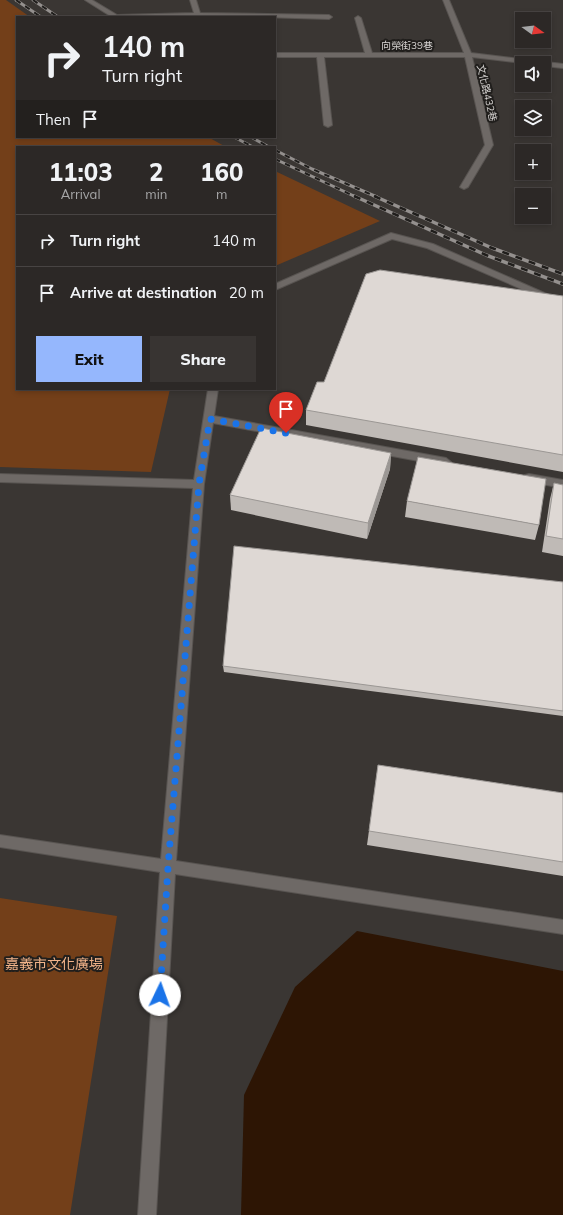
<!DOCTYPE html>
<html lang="en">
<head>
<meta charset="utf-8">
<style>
	:root { --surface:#2c2826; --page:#383432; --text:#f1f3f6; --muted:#a6a6a7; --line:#484443; --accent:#95b7fd }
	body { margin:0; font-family:Mulish,"Noto Sans TC",sans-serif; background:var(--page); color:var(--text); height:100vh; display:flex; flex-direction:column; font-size:15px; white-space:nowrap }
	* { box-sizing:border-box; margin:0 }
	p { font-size:13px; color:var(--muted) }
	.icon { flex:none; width:22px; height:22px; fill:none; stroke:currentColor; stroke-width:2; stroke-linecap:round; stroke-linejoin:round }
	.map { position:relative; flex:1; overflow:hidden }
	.details { position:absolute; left:16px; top:146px; width:260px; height:244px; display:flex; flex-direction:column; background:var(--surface); border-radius:0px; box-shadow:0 2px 6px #0003,0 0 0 1px var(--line) }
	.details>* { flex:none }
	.hud { position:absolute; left:16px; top:16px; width:260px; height:122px; border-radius:0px; box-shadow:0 2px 6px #0003,0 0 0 1px var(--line); background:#2c2826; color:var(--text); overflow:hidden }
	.needle { width:26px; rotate:105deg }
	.tools { position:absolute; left:515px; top:12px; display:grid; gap:8px }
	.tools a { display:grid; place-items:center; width:36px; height:36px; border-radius:0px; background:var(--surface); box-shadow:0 2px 6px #0003,0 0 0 1px var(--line); font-size:20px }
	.pin { position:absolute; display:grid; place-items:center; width:34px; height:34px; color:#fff; margin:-41px -17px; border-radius:50% 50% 50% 0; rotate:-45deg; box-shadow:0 0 4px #0007 }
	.pin .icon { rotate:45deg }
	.me { position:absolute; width:44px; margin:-22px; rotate:3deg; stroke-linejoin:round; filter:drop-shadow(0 0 3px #0008) }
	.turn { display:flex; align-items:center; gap:14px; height:84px; padding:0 20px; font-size:18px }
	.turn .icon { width:52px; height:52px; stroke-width:2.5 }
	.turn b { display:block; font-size:28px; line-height:34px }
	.then { display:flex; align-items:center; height:38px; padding:0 20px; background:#0003; gap:8px; font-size:15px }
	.eta { display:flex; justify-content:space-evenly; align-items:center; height:68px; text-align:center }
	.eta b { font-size:24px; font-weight:800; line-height:28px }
	.primary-button { display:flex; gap:8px; margin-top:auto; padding:8px 20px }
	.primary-button a { flex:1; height:46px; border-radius:0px; background:var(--accent); color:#111; font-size:16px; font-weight:800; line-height:46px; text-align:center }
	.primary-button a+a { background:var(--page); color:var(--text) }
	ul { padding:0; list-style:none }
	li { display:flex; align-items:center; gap:12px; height:52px; padding:0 20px; border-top:1px solid var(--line) }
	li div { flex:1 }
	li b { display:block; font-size:15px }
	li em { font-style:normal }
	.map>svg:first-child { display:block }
	.green { fill:#733f19 }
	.water { fill:#2d1504 }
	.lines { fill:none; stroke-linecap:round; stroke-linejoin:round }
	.minor-casing { stroke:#585451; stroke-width:2 }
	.minor { fill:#6e6966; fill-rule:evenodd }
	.rail-far1-casing { stroke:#94908e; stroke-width:3 }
	.rail-casing { stroke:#94908e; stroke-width:3.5 }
	.rail-far1 { stroke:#201e1c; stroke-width:2; stroke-dasharray:5.5; stroke-linecap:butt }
	.rail { stroke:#201e1c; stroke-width:2.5; stroke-dasharray:7; stroke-linecap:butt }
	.wall { fill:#bfbab6 }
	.shaded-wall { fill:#9b9794 }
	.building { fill:#ded8d4; stroke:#9b9794 }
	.route { stroke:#1a73e8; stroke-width:7; stroke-dasharray:0 12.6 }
	.labels { text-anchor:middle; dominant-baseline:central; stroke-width:4; stroke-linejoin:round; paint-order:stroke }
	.far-street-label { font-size:10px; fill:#d7d4d2; stroke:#201e1c }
	.near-park-label { font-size:14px; fill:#f1b389; stroke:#201e1c }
</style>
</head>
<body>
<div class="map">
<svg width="563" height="1215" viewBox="0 0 563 1215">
	<rect width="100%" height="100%" fill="#3a3633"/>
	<!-- green -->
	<g class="green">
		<polygon points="0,0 6,0 30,17 17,17 17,137 208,137 226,147 17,147 17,389 170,389 151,472 0,467"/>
		<polygon points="275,171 380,221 275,266"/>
		<polygon points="0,898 117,916 70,1215 0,1215"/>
	</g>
	<!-- water -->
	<polygon class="water" points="357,931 563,971 563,1215 241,1215 244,1095 295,987"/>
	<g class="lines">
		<!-- minor casing -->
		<g class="minor-casing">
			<g id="minor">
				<polygon points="85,0 92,0 117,15 194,13 190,0 196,0 200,13 329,15 332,17 329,19 226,16 112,17"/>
				<polygon points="443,0 449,0 471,53 563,64 563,68 544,66 544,63 522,63 472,57 493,145 468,187 464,189 460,187 485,145 465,57 324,57 332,125 328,127 324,125 317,57 275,57 275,53 365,53 355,18 358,16 361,18 372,53 464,53"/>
				<polygon points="391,233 433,244 563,301 563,307 427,248 392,239 275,290 275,284"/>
				<polygon points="208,389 218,389 214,416 446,458 451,462 446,466 213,423 204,484 176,861 563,920 563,934 175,874 156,1215 138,1215 160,872 0,847 0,835 161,859 193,488 0,482 0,474 194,480"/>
				<polygon points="529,474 563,480 563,488 525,481 524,478 525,475"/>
			</g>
		</g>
		<!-- minor -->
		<use href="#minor" class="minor"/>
		<!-- rail-far1 casing -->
		<g class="rail-far1-casing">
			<g id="rail-far1">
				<polyline points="16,0 41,17"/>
				<polyline points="33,0 58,17"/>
				<polyline points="234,137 253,147"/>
				<polyline points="251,137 269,147"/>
				<polyline points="275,150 312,169 377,197"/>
				<polyline points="275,159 356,197"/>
			</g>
		</g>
		<!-- rail casing -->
		<g class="rail-casing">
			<g id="rail">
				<polyline points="354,196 486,255 563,284"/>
				<polyline points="374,196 492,248 563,274"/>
			</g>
		</g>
		<!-- rail-far1 -->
		<use href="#rail-far1" class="rail-far1"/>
		<!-- rail -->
		<use href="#rail" class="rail"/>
	</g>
	<!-- wall -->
	<g class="wall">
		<polygon points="563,296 563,472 306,425 306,410 324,382"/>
		<polygon points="391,453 390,469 367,539 231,510 230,495"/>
		<polygon points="554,483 563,485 563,556 542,552 550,499"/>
		<polygon points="407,501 539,525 535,540 405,517"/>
		<polygon points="563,582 563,716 224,672 223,666"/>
		<polygon points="378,765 563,793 563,876 367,845"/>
	</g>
	<!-- shaded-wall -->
	<polygon class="shaded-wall" points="391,453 390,469 367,539 368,523"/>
	<!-- building -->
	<g class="building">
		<polygon points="380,270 563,296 563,455 306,410 317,382 324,382 366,274"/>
		<polygon points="261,428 391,453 368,523 230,495"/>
		<polygon points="418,457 546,479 539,525 407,501"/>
		<polygon points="554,483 563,485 563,539 546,536"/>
		<polygon points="234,546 563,582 563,711 223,666"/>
		<polygon points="378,765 563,793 563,862 369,831"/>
	</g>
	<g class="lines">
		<!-- route -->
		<polyline class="route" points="160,995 168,867 199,484 210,419 286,433"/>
	</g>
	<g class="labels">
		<!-- far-street labels -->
		<g class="far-street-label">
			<text x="407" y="45">向榮街39巷</text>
			<text transform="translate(487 93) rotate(77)">文化路432巷</text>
		</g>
		<!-- near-park labels -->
		<g class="near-park-label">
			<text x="54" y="964">嘉義市文化廣場</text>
		</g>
	</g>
</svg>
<div class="tools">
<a><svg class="needle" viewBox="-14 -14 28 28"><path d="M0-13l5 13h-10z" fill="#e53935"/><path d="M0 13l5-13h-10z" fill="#a6a6a7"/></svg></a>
<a><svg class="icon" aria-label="sound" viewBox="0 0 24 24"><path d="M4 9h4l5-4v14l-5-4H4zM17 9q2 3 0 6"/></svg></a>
<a><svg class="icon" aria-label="layers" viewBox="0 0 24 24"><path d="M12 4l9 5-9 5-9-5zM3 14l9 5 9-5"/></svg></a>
<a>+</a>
<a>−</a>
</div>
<div class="pin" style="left:286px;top:433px;background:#d93025"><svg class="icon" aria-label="arrive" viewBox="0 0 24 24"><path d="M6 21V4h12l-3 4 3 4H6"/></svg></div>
<svg class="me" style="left:160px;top:995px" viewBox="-20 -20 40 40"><circle r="19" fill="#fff"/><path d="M0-13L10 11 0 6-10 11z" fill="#1a73e8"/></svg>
<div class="hud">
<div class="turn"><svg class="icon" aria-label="right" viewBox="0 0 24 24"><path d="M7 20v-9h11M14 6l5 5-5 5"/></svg><div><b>140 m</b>Turn right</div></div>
<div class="then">Then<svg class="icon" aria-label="arrive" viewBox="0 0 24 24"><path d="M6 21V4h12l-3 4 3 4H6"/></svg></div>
</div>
<section class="details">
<div class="eta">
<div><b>11:03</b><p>Arrival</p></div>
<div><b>2</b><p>min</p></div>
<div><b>160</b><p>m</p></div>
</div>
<ul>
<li><svg class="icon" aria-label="right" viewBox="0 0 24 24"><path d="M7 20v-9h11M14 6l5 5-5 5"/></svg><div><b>Turn right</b></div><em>140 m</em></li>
<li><svg class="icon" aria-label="arrive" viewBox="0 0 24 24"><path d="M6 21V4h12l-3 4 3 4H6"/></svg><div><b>Arrive at destination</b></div><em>20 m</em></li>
</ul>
<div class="primary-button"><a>Exit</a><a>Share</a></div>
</section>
</div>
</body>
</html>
